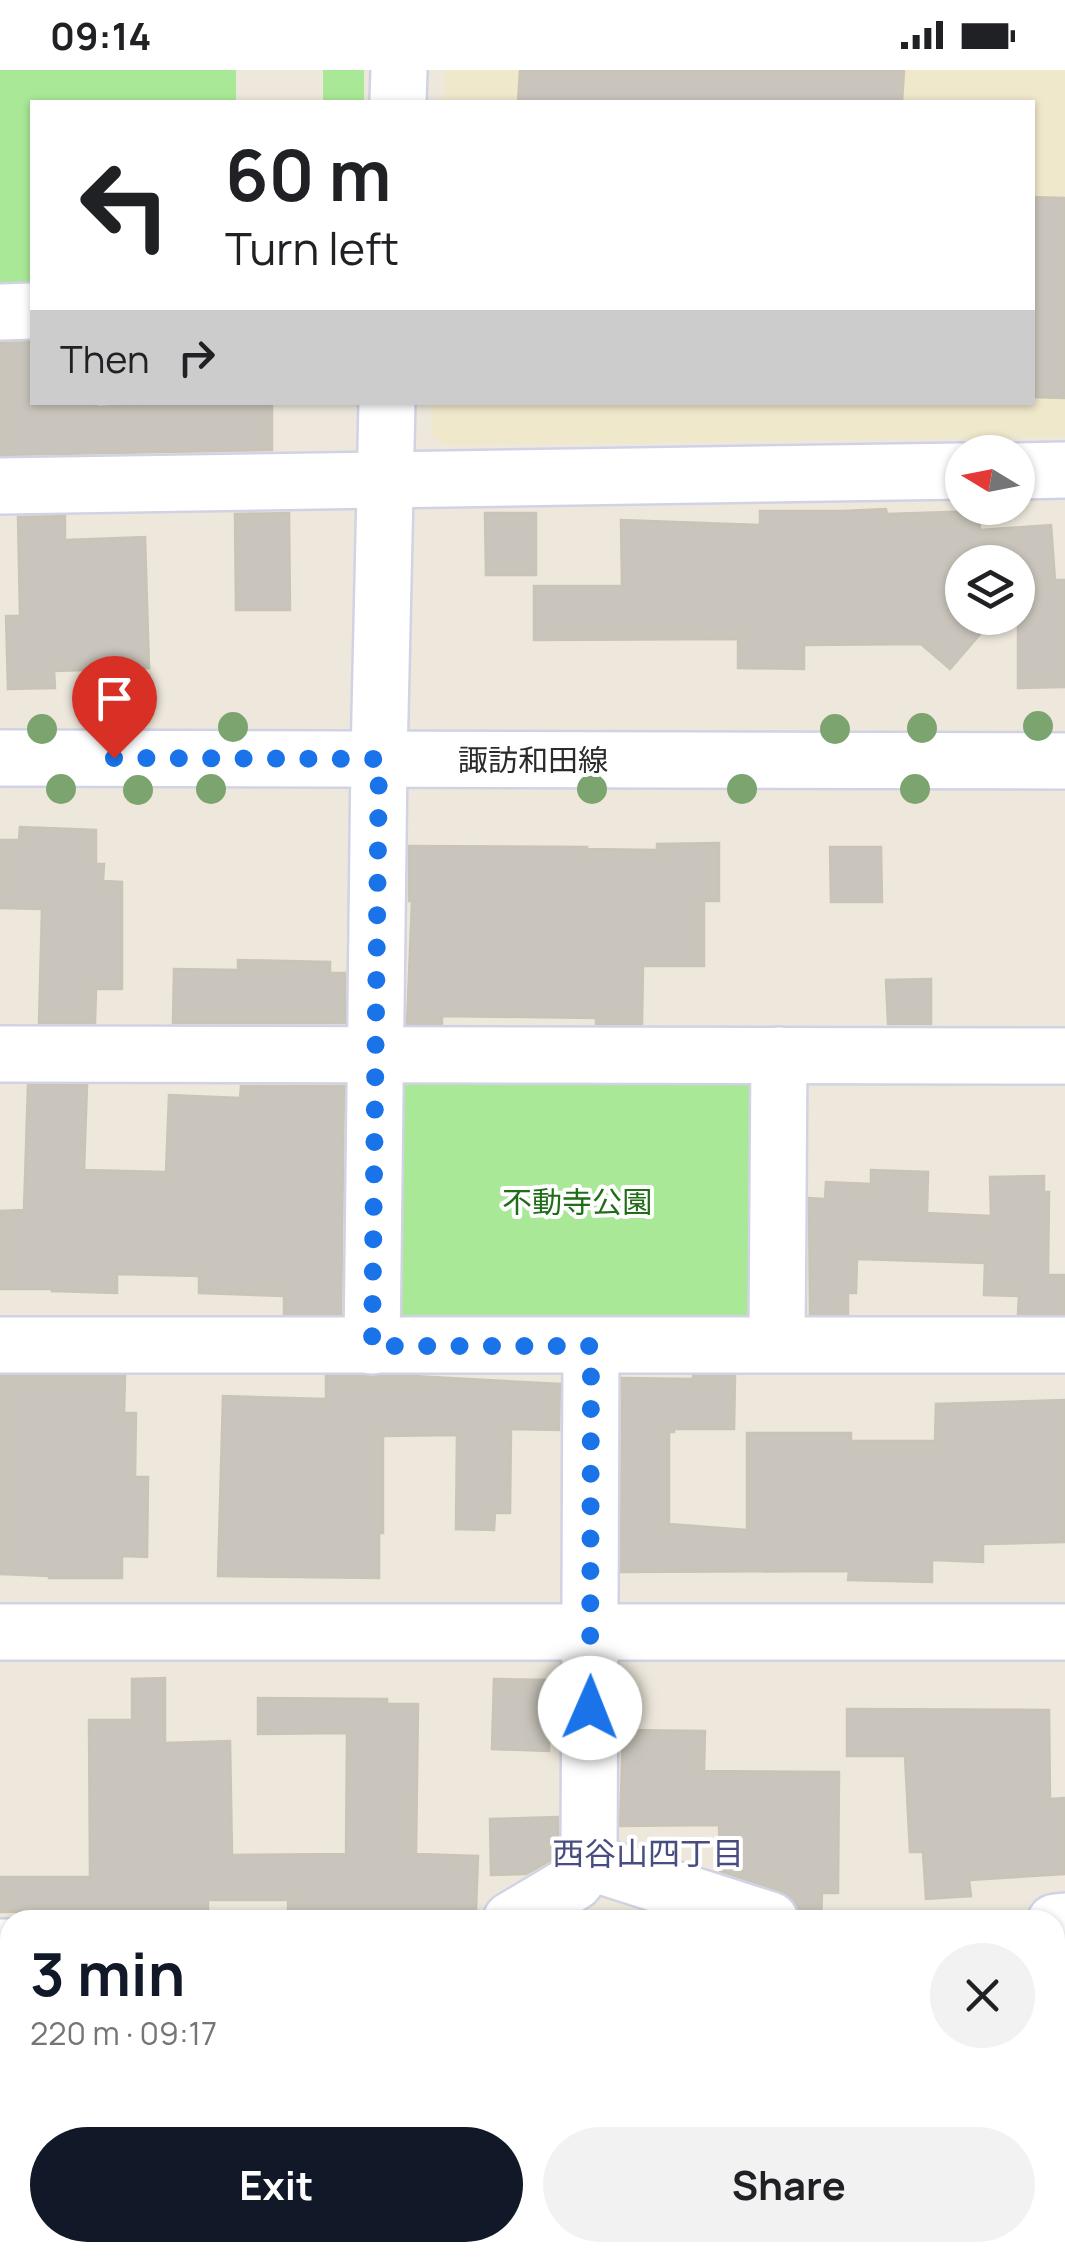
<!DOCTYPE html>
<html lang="en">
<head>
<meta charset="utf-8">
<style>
	:root { --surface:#fff; --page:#f2f2f2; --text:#202124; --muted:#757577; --accent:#111827 }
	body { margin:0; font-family:Manrope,"Noto Sans JP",sans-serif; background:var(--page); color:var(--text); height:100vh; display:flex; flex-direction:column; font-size:38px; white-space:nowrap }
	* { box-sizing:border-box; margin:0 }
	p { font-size:32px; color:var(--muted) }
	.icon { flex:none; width:55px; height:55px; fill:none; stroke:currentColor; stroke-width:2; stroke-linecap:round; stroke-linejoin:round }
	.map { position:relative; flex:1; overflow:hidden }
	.panel { position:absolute; left:0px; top:1840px; width:1065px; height:352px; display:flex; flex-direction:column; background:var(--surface); border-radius:30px 30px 0 0; box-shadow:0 2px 8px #0004 }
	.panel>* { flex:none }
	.top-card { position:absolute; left:30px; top:30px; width:1005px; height:305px; border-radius:0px; box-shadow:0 2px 8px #0004; background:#fff; color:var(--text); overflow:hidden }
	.needle { width:65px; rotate:280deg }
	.tools { position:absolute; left:945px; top:365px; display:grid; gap:20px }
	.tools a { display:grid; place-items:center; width:90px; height:90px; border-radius:50%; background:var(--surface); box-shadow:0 2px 8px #0004; font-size:50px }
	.pin { position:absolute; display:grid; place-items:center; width:85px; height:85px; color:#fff; margin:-102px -42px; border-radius:50% 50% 50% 0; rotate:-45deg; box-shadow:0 0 10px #0007 }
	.pin .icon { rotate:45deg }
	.me { position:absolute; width:110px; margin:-55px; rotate:1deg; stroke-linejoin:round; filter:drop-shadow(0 0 8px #0008) }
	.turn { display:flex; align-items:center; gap:35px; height:210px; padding:0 30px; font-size:45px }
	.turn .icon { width:130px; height:130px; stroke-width:2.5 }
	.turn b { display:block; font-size:70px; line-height:85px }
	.then { display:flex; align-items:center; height:95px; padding:0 30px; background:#0003; gap:20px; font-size:38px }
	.round { display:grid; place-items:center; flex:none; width:105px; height:105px; border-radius:52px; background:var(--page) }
	.headline { display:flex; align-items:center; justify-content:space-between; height:170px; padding:0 30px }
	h1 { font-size:60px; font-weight:700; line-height:75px; color:var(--accent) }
	.action { display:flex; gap:20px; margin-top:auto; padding:20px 30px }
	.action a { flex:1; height:115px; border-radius:60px; background:var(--accent); color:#fff; font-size:40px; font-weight:700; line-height:115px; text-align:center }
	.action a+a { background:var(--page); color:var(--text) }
	.status { display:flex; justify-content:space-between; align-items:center; height:70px; padding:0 50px; background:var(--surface); direction:ltr }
	.status svg { height:28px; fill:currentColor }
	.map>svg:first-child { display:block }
	.education { fill:#f0e8cb }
	.green { fill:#a9e896 }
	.building { fill:#c9c5bc; stroke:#c9c4b6; stroke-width:2.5 }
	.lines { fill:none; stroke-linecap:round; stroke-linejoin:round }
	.minor-casing { stroke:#d1d3e5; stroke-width:60 }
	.minor { stroke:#fff; stroke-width:55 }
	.tree { fill:#7ca46f }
	.route { stroke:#1a73e8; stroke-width:18; stroke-dasharray:0 32.4 }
	.labels { text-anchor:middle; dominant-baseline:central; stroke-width:8; stroke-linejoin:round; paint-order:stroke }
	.street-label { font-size:30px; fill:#2b2b2b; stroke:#fff }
	.park-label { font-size:30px; fill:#1f6d16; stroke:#fff }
	.neighbourhood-label { font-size:32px; fill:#484d7f; stroke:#fff }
</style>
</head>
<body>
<div class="status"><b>09:14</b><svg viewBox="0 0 49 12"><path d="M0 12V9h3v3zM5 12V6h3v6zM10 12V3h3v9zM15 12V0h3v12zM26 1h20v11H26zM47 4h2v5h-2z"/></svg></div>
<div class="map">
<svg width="1065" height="2192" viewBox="0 0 1065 2192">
	<rect width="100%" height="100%" fill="#eee8dc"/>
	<!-- education -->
	<polygon class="education" points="445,0 1065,0 1065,367 446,375 432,365 433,333 1032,332 1032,32 444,32"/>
	<!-- green -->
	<g class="green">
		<polygon points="0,0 236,0 236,32 32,32 32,226 0,227"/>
		<rect x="323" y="0" width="41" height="32"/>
		<polygon points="741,1004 759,1019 757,1243 743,1258 408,1256 395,1241 396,1015 412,1005"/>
		<polygon points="402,2183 560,2183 559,2192 402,2192"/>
	</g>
	<!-- building -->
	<g class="building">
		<polygon points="520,0 904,0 902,32 518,32"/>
		<polygon points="1032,127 1065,128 1065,328 1032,327"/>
		<polygon points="32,272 32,332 96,332 97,337 196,332 272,332 272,380 0,385 0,273"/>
		<polygon points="886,439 887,444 979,441 980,460 1051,455 1055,510 1065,510 1065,617 1018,618 1018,492 962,492 962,548 994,548 950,599 921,574 804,575 804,599 738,598 738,569 534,570 534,516 622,516 621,450 760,455 760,441 842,441"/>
		<polygon points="289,443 290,540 236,540 235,444"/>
		<polygon points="485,443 536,443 536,505 486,505"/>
		<polygon points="65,446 65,470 145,467 149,598 54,601 55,618 8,619 6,546 20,546 18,447"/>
		<polygon points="20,757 96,760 96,794 104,794 103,811 122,812 122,919 96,919 95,953 39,953 42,839 0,838 0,770 19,770"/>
		<polygon points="719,773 719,831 704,831 704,896 643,896 642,954 596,954 596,948 442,946 442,954 407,954 412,831 409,831 409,776 587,777 587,779 657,780 657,774"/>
		<polygon points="830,777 881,777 882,832 831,832"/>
		<polygon points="238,890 330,892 330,903 345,903 345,953 173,953 174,899 238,900"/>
		<polygon points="931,909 931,954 888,954 886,910"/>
		<polygon points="28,1015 87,1015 84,1100 166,1102 169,1025 240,1028 241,1016 344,1016 341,1244 284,1244 284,1226 199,1223 199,1206 117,1204 117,1223 52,1221 52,1219 0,1219 0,1141 24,1140"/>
		<polygon points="871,1100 928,1102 927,1143 991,1146 990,1107 1044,1106 1044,1122 1049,1122 1048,1205 1065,1205 1065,1244 1018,1244 1019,1226 984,1225 985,1193 857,1189 856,1223 848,1223 848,1244 810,1244 809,1128 825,1129 826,1112 871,1114"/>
		<polygon points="0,1306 125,1306 124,1343 136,1343 135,1407 148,1407 147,1487 122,1486 122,1508 49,1508 49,1506 0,1504"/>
		<polygon points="326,1306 413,1306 560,1314 559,1360 511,1359 510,1443 495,1443 494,1460 456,1459 457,1365 383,1366 383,1463 379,1463 379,1508 218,1506 223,1326 326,1329"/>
		<polygon points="693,1306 735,1306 734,1359 674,1359 674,1362 669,1362 669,1454 747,1460 747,1363 851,1363 851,1371 935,1371 936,1334 1065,1330 1065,1472 983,1474 983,1492 932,1490 932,1512 848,1510 849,1501 621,1502 622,1308 693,1309"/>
		<polygon points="165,1608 165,1673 230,1671 232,1785 346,1784 347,1663 258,1664 258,1628 387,1629 387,1634 418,1634 416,1784 478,1786 476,1839 457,1839 457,1846 409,1844 409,1850 288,1850 288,1830 208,1830 208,1842 121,1843 121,1850 84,1850 84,1841 0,1842 0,1807 90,1807 89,1650 132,1650 132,1609"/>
		<polygon points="494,1609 550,1610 549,1681 492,1679"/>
		<polygon points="847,1639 1049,1640 1050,1729 1065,1728 1065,1804 969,1810 971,1826 926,1829 923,1782 910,1782 905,1686 847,1686"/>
		<polygon points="623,1660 705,1661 704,1701 839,1702 838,1823 822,1823 821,1850 800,1850 800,1842 794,1830 780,1821 720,1801 719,1755 620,1756"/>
		<polygon points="558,1747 558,1782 553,1789 526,1804 491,1805 490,1749"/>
	</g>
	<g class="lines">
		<!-- minor casing -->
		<g class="minor-casing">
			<g id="minor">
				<polyline points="398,32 399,0"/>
				<polyline points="0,242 32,241"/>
				<polyline points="1018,401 1065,400"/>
				<polyline points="0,416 962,401"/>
				<polyline points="0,688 1065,691"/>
				<polyline points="0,984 1065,986"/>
				<polyline points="777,1274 779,985"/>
				<polyline points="0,1275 1065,1275"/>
				<polyline points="372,1276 379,689 387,332"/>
				<polyline points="0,1562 1065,1562"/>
				<polyline points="589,1792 770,1850"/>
				<polyline points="511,1850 575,1812 589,1792 591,1276"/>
				<polyline points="1055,1852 1065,1851"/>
				<polyline points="0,1877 10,1877"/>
				<polyline points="0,1973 10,1996"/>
				<polyline points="1055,2050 1065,2050"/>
				<polyline points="0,2086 10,2085"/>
				<polyline points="108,2182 110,2192"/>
				<polyline points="369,2192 384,2189"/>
				<polyline points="582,2192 583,2182"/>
				<polyline points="829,2192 829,2182"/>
				<polyline points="1061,2192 1065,2141"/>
			</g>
		</g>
		<!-- minor -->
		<use href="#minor" class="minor"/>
	</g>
	<!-- trees -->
	<g class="tree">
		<circle cx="1038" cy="656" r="15"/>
		<circle cx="233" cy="657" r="15"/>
		<circle cx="922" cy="658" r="15"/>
		<circle cx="42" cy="659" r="15"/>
		<circle cx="835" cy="659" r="15"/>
		<circle cx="61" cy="719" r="15"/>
		<circle cx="211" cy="719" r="15"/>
		<circle cx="592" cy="719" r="15"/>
		<circle cx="742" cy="719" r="15"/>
		<circle cx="915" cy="719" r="15"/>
		<circle cx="138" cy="720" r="15"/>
	</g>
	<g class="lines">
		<!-- route -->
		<polyline class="route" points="114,688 379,689 372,1276 591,1276 590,1638"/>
	</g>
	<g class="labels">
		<!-- street labels -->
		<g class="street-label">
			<text x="533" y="689">諏訪和田線</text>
		</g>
		<!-- park labels -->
		<g class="park-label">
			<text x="577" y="1131">不動寺公園</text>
		</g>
		<!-- neighbourhood labels -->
		<g class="neighbourhood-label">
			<text x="648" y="1783">西谷山四丁目</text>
		</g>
	</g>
</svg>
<div class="tools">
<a><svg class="needle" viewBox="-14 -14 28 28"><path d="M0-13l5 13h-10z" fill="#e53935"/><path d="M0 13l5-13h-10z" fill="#757577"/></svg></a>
<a><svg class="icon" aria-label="layers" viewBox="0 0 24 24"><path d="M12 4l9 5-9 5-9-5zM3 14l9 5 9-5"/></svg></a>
</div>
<div class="pin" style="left:114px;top:688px;background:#d93025"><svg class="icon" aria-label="arrive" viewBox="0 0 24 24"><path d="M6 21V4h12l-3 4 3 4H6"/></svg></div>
<svg class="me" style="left:590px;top:1638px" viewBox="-20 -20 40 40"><circle r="19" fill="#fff"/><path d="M0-13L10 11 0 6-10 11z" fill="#1a73e8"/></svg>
<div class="top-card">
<div class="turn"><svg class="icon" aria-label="left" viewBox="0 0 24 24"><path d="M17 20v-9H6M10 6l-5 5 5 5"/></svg><div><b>60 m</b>Turn left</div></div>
<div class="then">Then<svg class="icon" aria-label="right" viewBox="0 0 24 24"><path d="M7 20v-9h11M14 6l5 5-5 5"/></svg></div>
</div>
<section class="panel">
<div class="headline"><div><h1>3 min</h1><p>220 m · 09:17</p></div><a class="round"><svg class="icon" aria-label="close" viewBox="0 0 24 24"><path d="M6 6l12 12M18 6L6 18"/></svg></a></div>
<div class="action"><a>Exit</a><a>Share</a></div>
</section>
</div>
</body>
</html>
